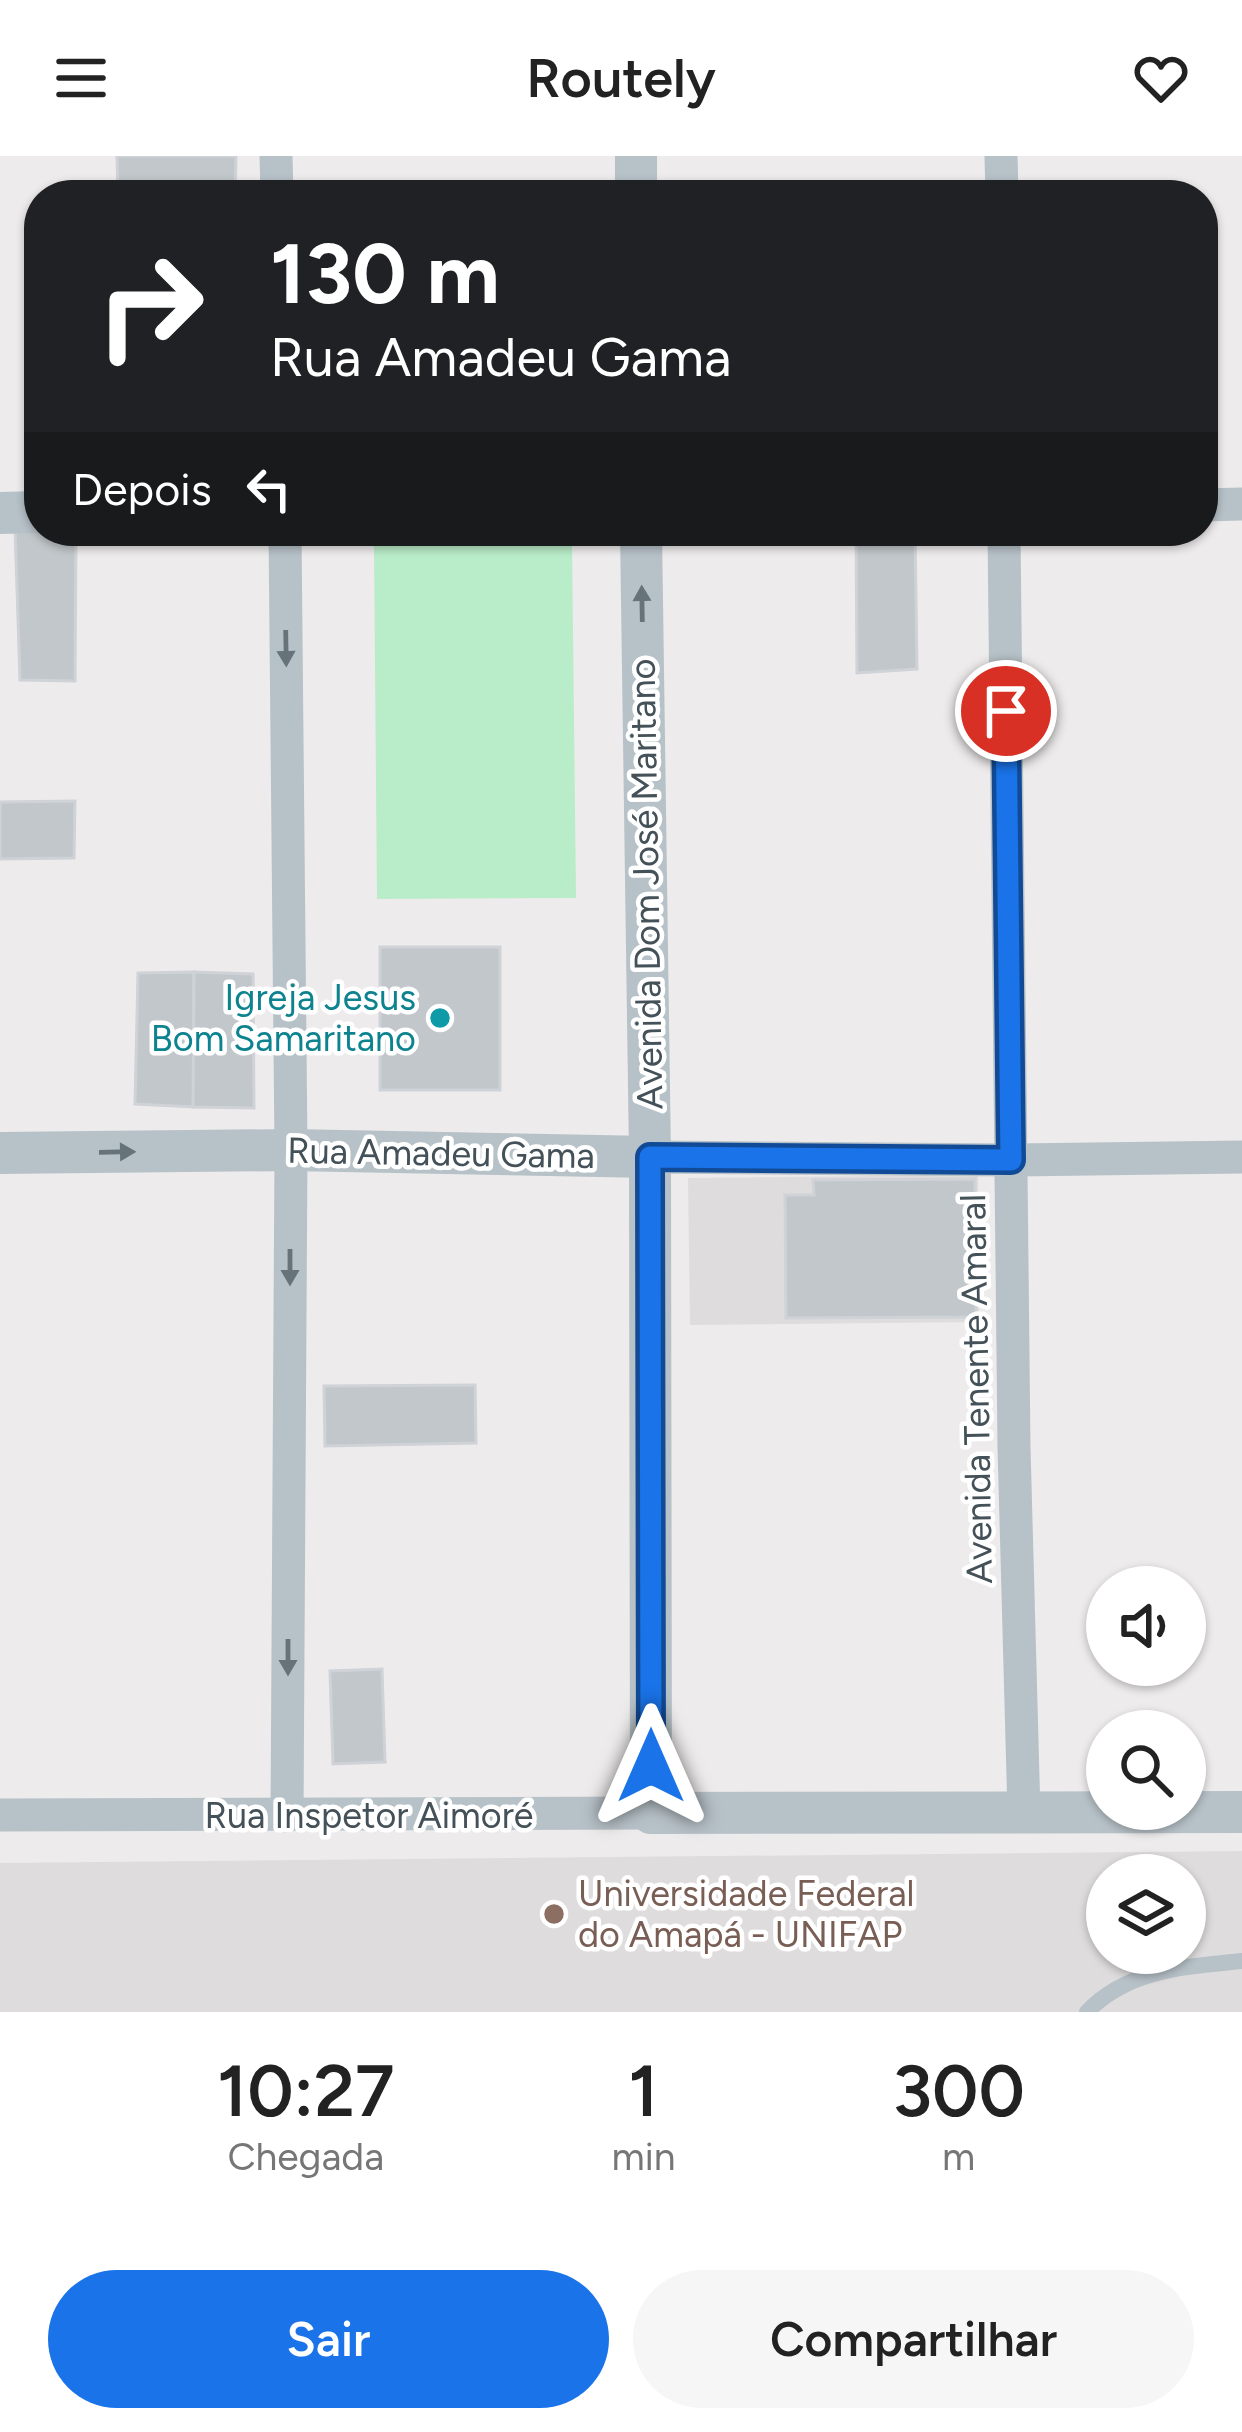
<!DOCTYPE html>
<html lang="pt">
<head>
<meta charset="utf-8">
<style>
	:root { --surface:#fff; --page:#f6f6f6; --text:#222; --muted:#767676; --accent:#1a73e8 }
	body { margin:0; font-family:Figtree,sans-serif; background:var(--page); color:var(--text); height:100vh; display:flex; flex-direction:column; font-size:45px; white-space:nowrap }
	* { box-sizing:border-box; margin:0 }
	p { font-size:39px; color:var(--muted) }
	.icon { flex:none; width:66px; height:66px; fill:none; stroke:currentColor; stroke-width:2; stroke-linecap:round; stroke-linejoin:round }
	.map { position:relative; height:1856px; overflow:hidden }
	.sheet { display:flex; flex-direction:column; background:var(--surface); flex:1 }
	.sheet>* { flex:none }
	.hud { position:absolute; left:24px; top:24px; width:1194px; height:366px; border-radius:48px; box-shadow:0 3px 9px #0004; background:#202124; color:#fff; overflow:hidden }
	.tools { position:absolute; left:1086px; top:1410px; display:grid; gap:24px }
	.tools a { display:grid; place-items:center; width:120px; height:120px; border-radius:50%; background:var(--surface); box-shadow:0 3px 9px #0004; font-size:60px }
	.pin { position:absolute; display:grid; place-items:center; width:102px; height:102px; color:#fff; margin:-51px; border:6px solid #fff; border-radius:50%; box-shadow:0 3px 12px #0007 }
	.me { position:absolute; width:132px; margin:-66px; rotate:0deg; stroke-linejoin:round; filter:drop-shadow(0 0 9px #0008) }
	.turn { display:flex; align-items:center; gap:42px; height:252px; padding:0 48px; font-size:54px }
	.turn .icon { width:156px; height:156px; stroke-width:2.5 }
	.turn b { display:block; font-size:84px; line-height:102px }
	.then { display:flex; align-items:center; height:114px; padding:0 48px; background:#0003; gap:24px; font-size:45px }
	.eta { display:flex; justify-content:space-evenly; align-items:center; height:204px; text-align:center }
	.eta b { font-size:72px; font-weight:600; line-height:84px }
	.action { display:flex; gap:24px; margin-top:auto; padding:24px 48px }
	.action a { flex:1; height:138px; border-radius:72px; background:var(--accent); color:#fff; font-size:48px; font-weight:600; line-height:138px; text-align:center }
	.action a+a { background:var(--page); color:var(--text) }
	header { display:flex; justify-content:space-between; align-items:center; height:156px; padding:0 48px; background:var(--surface); font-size:54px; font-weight:600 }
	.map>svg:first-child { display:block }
	.education { fill:#dfdcdd; fill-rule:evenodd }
	.green { fill:#b9ecc8 }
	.building { fill:#c2c7cb; stroke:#cfd2d7; stroke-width:3 }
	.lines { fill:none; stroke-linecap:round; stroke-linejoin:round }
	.service { stroke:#b7c2c8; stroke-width:16 }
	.minor { stroke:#b7c2c8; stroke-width:33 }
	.tertiary { stroke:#b7c2c8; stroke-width:42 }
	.oneway { fill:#66737a }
	.route-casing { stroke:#114b97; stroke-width:30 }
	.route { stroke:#1a73e8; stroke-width:21 }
	.culture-dot { fill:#0f9aa8; stroke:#fff; stroke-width:4.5 }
	.education-dot { fill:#8d6e63; stroke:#fff; stroke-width:4.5 }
	.labels { text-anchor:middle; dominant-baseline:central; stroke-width:9; stroke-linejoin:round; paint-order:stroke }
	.street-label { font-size:36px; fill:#445158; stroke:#fff }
	.culture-label { font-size:36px; fill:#0d838f; stroke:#fff; text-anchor:end }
	.education-label { font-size:36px; fill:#785e54; stroke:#fff; text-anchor:start }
</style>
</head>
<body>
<header><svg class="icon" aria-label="menu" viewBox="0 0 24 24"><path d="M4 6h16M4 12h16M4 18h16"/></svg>Routely<svg class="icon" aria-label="heart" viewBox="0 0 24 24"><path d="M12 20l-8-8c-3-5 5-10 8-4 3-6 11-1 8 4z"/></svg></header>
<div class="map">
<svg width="1242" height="1856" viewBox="0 0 1242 1856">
	<rect width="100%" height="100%" fill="#eeebec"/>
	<!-- education -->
	<g class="education">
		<polygon points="978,1019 979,1166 690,1169 688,1022"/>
		<path d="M 1242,1695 L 1242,1856 L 0,1856 L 0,1707 ZM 1107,1719 L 1185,1719 L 1185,1797 L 1107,1797 Z"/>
	</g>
	<!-- green -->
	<polygon class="green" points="572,386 576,742 377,743 374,388"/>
	<!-- building -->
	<g class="building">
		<polygon points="117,0 236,0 235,39 118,39"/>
		<polygon points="15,372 76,375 75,525 20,524"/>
		<polygon points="856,375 915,375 917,513 857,517"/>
		<polygon points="75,645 74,702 0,703 0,646"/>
		<rect x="380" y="791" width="120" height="143"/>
		<polygon points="194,816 194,951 135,948 138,817"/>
		<polygon points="194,816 253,818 254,952 193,951"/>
		<polygon points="975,1023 976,1161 786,1162 785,1039 814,1039 813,1024"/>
		<polygon points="475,1229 476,1287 325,1290 324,1230"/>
		<polygon points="382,1513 385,1606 333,1608 330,1515"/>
	</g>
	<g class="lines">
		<!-- service -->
		<path class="service" d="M 1087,1856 C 1128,1813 1185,1811 1242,1805"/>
		<!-- minor -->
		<g class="minor">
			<polyline points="276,0 277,39"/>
			<polyline points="1001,0 1002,39"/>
			<polyline points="1203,349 1242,348"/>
			<polyline points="285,375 291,994 287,1660"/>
			<polyline points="1004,375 1014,1291 1024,1658"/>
			<polyline points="650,1001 1011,1004 1242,1001"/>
			<polyline points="0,1659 651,1657"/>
		</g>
		<!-- tertiary -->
		<g class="tertiary">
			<polyline points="636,0 636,39"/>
			<polyline points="0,357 39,356"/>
			<polyline points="641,375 650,1001 651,1657 1242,1656"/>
			<polyline points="0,997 291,994 650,1001"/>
		</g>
	</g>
	<!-- one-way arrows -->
	<defs><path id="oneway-solid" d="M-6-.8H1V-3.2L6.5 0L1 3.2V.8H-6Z" transform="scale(3)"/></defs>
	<g class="oneway">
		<use href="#oneway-solid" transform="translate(642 448) rotate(-91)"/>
		<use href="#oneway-solid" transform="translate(286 492) rotate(89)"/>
		<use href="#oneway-solid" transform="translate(117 996) rotate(-1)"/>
		<use href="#oneway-solid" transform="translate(290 1111) rotate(90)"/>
		<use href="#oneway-solid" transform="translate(288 1501) rotate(90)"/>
	</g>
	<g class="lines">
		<!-- route casing -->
		<g class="route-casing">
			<polyline id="route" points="651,1610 650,1001 1011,1004 1006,555"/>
		</g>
		<!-- route -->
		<use href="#route" class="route"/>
	</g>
	<!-- markers -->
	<circle class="culture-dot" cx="440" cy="862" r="12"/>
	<circle class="education-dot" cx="554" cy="1758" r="12"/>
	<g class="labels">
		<!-- street labels -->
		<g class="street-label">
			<text transform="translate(646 728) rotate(-91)">Avenida Dom José Maritano</text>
			<text transform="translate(441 997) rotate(1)">Rua Amadeu Gama</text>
			<text transform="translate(976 1233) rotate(-91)">Avenida Tenente Amaral</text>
			<text x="369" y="1659">Rua Inspetor Aimoré</text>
		</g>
		<!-- culture labels -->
		<g class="culture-label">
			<text x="416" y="841">Igreja Jesus<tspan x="416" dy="41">Bom Samaritano</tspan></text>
		</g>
		<!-- education labels -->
		<g class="education-label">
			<text x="578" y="1737">Universidade Federal<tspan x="578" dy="41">do Amapá - UNIFAP</tspan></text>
		</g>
	</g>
</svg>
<div class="tools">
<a><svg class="icon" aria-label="sound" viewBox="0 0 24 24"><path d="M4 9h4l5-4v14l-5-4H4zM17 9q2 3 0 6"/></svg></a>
<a><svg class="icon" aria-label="search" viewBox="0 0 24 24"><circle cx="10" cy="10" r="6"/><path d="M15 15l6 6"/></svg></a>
<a><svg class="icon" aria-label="layers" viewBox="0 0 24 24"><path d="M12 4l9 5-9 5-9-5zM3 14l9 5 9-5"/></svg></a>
</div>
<div class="pin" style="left:1006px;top:555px;background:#d93025"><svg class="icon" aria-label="arrive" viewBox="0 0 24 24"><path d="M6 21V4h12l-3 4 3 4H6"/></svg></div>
<svg class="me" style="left:651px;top:1610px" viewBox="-20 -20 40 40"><path d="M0-17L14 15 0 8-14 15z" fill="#1a73e8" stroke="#fff" stroke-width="4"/></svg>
<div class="hud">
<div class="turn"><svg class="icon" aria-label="right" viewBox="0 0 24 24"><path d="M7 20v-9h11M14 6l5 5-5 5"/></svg><div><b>130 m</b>Rua Amadeu Gama</div></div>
<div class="then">Depois<svg class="icon" aria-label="left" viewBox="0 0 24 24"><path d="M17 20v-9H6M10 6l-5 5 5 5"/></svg></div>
</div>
</div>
<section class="sheet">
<div class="eta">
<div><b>10:27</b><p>Chegada</p></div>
<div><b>1</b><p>min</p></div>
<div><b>300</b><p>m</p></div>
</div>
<div class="action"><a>Sair</a><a>Compartilhar</a></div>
</section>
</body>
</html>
